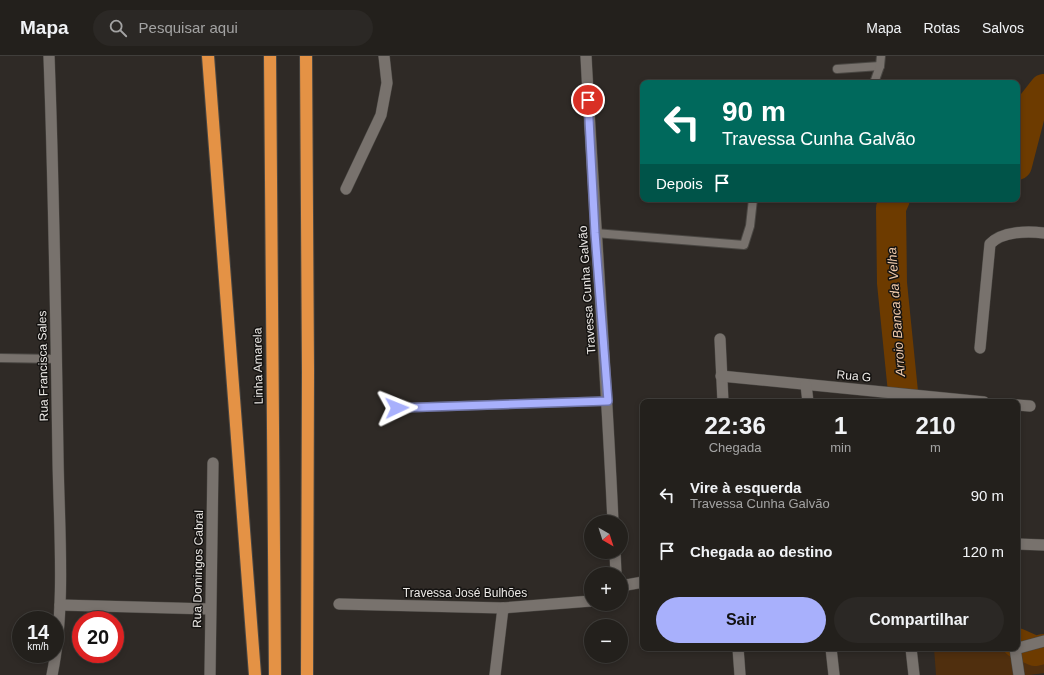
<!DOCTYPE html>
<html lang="pt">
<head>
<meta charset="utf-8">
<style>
	:root { --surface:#23201c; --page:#2b2825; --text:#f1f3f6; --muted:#a3a3a3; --line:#403e3b; --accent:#a8b0fc }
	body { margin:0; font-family:Arial,sans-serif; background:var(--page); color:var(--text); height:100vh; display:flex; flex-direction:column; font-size:15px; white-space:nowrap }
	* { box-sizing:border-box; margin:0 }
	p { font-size:13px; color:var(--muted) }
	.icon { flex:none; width:22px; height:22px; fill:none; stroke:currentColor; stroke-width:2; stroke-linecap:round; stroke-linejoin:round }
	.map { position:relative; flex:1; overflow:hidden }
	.side { position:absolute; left:640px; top:343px; width:380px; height:252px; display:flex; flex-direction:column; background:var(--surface); border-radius:8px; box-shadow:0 2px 6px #0003,0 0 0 1px var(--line) }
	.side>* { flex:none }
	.top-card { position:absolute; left:640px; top:24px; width:380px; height:122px; border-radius:8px; box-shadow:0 2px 6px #0003,0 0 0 1px var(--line); background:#00695c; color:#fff; overflow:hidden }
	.needle { width:26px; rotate:141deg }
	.fabs { position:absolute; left:584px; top:459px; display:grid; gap:8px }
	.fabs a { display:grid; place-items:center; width:44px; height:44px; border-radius:50%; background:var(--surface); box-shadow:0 2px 6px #0003,0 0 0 1px var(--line); font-size:20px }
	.speed { position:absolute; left:12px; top:555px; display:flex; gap:8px; font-size:20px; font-weight:700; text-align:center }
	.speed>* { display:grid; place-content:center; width:52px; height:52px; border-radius:50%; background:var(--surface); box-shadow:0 2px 6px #0003,0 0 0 1px var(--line); line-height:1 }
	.speed small { font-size:10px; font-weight:400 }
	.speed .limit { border:6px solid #d22; background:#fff; color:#111 }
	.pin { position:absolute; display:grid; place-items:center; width:34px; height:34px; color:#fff; margin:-17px; border:2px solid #fff; border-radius:50%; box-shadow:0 1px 4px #0007 }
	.me { position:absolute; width:44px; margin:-22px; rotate:88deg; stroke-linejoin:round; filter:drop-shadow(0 0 3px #0008) }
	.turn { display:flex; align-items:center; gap:14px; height:84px; padding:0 16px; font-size:18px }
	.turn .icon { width:52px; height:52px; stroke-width:2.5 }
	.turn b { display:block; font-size:28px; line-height:34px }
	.then { display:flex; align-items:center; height:38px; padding:0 16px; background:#0003; gap:8px; font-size:15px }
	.eta { display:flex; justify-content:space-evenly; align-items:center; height:68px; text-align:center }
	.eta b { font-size:24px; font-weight:700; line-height:28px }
	.primary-button { display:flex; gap:8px; margin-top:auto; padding:8px 16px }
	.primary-button a { flex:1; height:46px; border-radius:24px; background:var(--accent); color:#111; font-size:16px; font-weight:700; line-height:46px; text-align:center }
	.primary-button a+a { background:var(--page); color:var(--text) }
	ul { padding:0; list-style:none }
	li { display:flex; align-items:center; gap:12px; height:56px; padding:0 16px }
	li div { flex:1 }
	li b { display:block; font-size:15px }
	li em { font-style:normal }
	header { display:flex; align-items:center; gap:24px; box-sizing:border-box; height:56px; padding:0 20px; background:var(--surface); border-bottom:1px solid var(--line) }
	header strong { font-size:19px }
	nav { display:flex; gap:22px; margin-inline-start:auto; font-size:14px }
	.search { width:280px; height:36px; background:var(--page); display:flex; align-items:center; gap:10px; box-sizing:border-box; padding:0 14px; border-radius:22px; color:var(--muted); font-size:15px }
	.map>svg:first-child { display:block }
	.green { fill:#502f0e }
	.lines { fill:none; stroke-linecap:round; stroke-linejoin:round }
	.river { stroke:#6d3b00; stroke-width:30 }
	.service-casing { stroke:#4a4743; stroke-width:10 }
	.minor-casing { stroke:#4a4743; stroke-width:12 }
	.motorway-casing { stroke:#4a4743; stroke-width:14 }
	.service { stroke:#78726d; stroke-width:8 }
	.minor { stroke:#78726d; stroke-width:11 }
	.motorway { stroke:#e49245; stroke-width:12 }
	.route-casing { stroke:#6d72a4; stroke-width:10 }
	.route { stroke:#a8b0fc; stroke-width:7 }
	.labels { text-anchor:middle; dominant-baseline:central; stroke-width:3; stroke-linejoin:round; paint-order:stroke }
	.street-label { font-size:12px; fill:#edeae7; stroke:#151311 }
	.water-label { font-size:13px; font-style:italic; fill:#f2ccad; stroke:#151311 }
</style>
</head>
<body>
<header>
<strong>Mapa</strong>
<div class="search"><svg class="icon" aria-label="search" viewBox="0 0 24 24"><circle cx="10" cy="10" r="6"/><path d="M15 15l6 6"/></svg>Pesquisar aqui</div>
<nav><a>Mapa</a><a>Rotas</a><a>Salvos</a></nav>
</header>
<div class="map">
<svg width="1044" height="619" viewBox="0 0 1044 619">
	<rect width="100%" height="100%" fill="#2f2a26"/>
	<!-- green -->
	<polygon class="green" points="1017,584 1025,594 1044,590 1044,617 1030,619 936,619 934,592 1017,592"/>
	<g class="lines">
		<!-- river -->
		<g class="river">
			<polyline points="1017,109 1033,47 1044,33"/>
			<polyline points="895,143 891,152 892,227 904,346"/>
			<polyline points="1017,587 1035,595 1044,593"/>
		</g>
		<!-- service casing -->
		<g class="service-casing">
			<g id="service">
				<polyline points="837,13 880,10"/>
				<polyline points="874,27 880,10 881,0"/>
				<polyline points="595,177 744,189 750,170 753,143"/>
				<polyline points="0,302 57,303"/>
				<polyline points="397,352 608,345"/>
			</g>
		</g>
		<!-- minor casing -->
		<g class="minor-casing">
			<g id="minor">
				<path d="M 49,0 C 54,134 56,268 58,402 C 59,471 66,552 52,619"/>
				<path d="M 586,0 C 594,155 606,311 613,466"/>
				<polyline points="346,133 381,59 387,27 384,0"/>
				<polyline points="720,283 723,346"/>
				<path d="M 980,292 L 990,188 C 1002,175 1028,175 1044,177"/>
				<polyline points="721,320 984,346"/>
				<polyline points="806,329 808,346"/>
				<polyline points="1017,349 1030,350"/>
				<polyline points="1017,488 1044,489"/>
				<polyline points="615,496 616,518"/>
				<polyline points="621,530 643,526"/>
				<polyline points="339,548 503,552 591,545"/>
				<polyline points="60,549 210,553"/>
				<polyline points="738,592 740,619"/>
				<polyline points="831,592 834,619"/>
				<polyline points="911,592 914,619"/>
				<polyline points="1015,592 1019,619"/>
				<polyline points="1015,593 1044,585"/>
				<polyline points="210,619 213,407"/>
				<polyline points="495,619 503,552"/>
			</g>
		</g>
		<!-- motorway casing -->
		<g class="motorway-casing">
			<g id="motorway">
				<polyline points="208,0 255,619"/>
				<polyline points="270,0 275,619"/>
				<polyline points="306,0 308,315 307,619"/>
			</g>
		</g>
		<!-- service -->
		<use href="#service" class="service"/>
		<!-- minor -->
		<use href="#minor" class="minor"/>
		<!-- motorway -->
		<use href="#motorway" class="motorway"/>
	</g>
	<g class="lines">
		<!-- route casing -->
		<g class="route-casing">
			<polyline id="route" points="397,352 608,345 595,177 588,44"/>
		</g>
		<!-- route -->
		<use href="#route" class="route"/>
	</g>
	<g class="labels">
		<!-- street labels -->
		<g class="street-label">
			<text transform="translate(587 234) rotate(-94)">Travessa Cunha Galvão</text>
			<text transform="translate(43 310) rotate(-91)">Rua Francisca Sales</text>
			<text transform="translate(258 310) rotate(-91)">Linha Amarela</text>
			<text transform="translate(854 320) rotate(5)">Rua G</text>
			<text transform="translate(198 513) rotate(-89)">Rua Domingos Cabral</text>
			<text x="465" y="537">Travessa José Bulhões</text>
		</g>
		<!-- water labels -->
		<g class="water-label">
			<text transform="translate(896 256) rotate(-94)">Arroio Banca da Velha</text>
		</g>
	</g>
</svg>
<div class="fabs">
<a><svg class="needle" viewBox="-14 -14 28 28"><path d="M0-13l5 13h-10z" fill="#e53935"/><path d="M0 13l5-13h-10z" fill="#a3a3a3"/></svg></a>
<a>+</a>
<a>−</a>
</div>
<div class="speed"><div>14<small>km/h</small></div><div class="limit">20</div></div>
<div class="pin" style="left:588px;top:44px;background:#d93025"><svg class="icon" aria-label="arrive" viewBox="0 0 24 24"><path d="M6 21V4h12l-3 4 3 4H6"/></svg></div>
<svg class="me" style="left:397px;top:352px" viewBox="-20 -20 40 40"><path d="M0-17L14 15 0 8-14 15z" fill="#a8b0fc" stroke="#fff" stroke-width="4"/></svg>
<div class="top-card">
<div class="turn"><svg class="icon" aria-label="left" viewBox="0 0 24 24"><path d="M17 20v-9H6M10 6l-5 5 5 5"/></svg><div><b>90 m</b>Travessa Cunha Galvão</div></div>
<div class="then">Depois<svg class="icon" aria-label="arrive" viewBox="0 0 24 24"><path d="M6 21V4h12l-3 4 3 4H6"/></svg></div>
</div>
<section class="side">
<div class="eta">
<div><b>22:36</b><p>Chegada</p></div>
<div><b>1</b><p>min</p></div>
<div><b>210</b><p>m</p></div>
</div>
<ul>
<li><svg class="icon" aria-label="left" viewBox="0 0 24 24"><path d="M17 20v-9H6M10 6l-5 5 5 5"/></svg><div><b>Vire à esquerda</b><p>Travessa Cunha Galvão</p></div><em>90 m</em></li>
<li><svg class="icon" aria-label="arrive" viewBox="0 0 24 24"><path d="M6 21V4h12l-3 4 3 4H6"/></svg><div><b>Chegada ao destino</b></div><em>120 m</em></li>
</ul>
<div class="primary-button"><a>Sair</a><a>Compartilhar</a></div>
</section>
</div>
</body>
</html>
